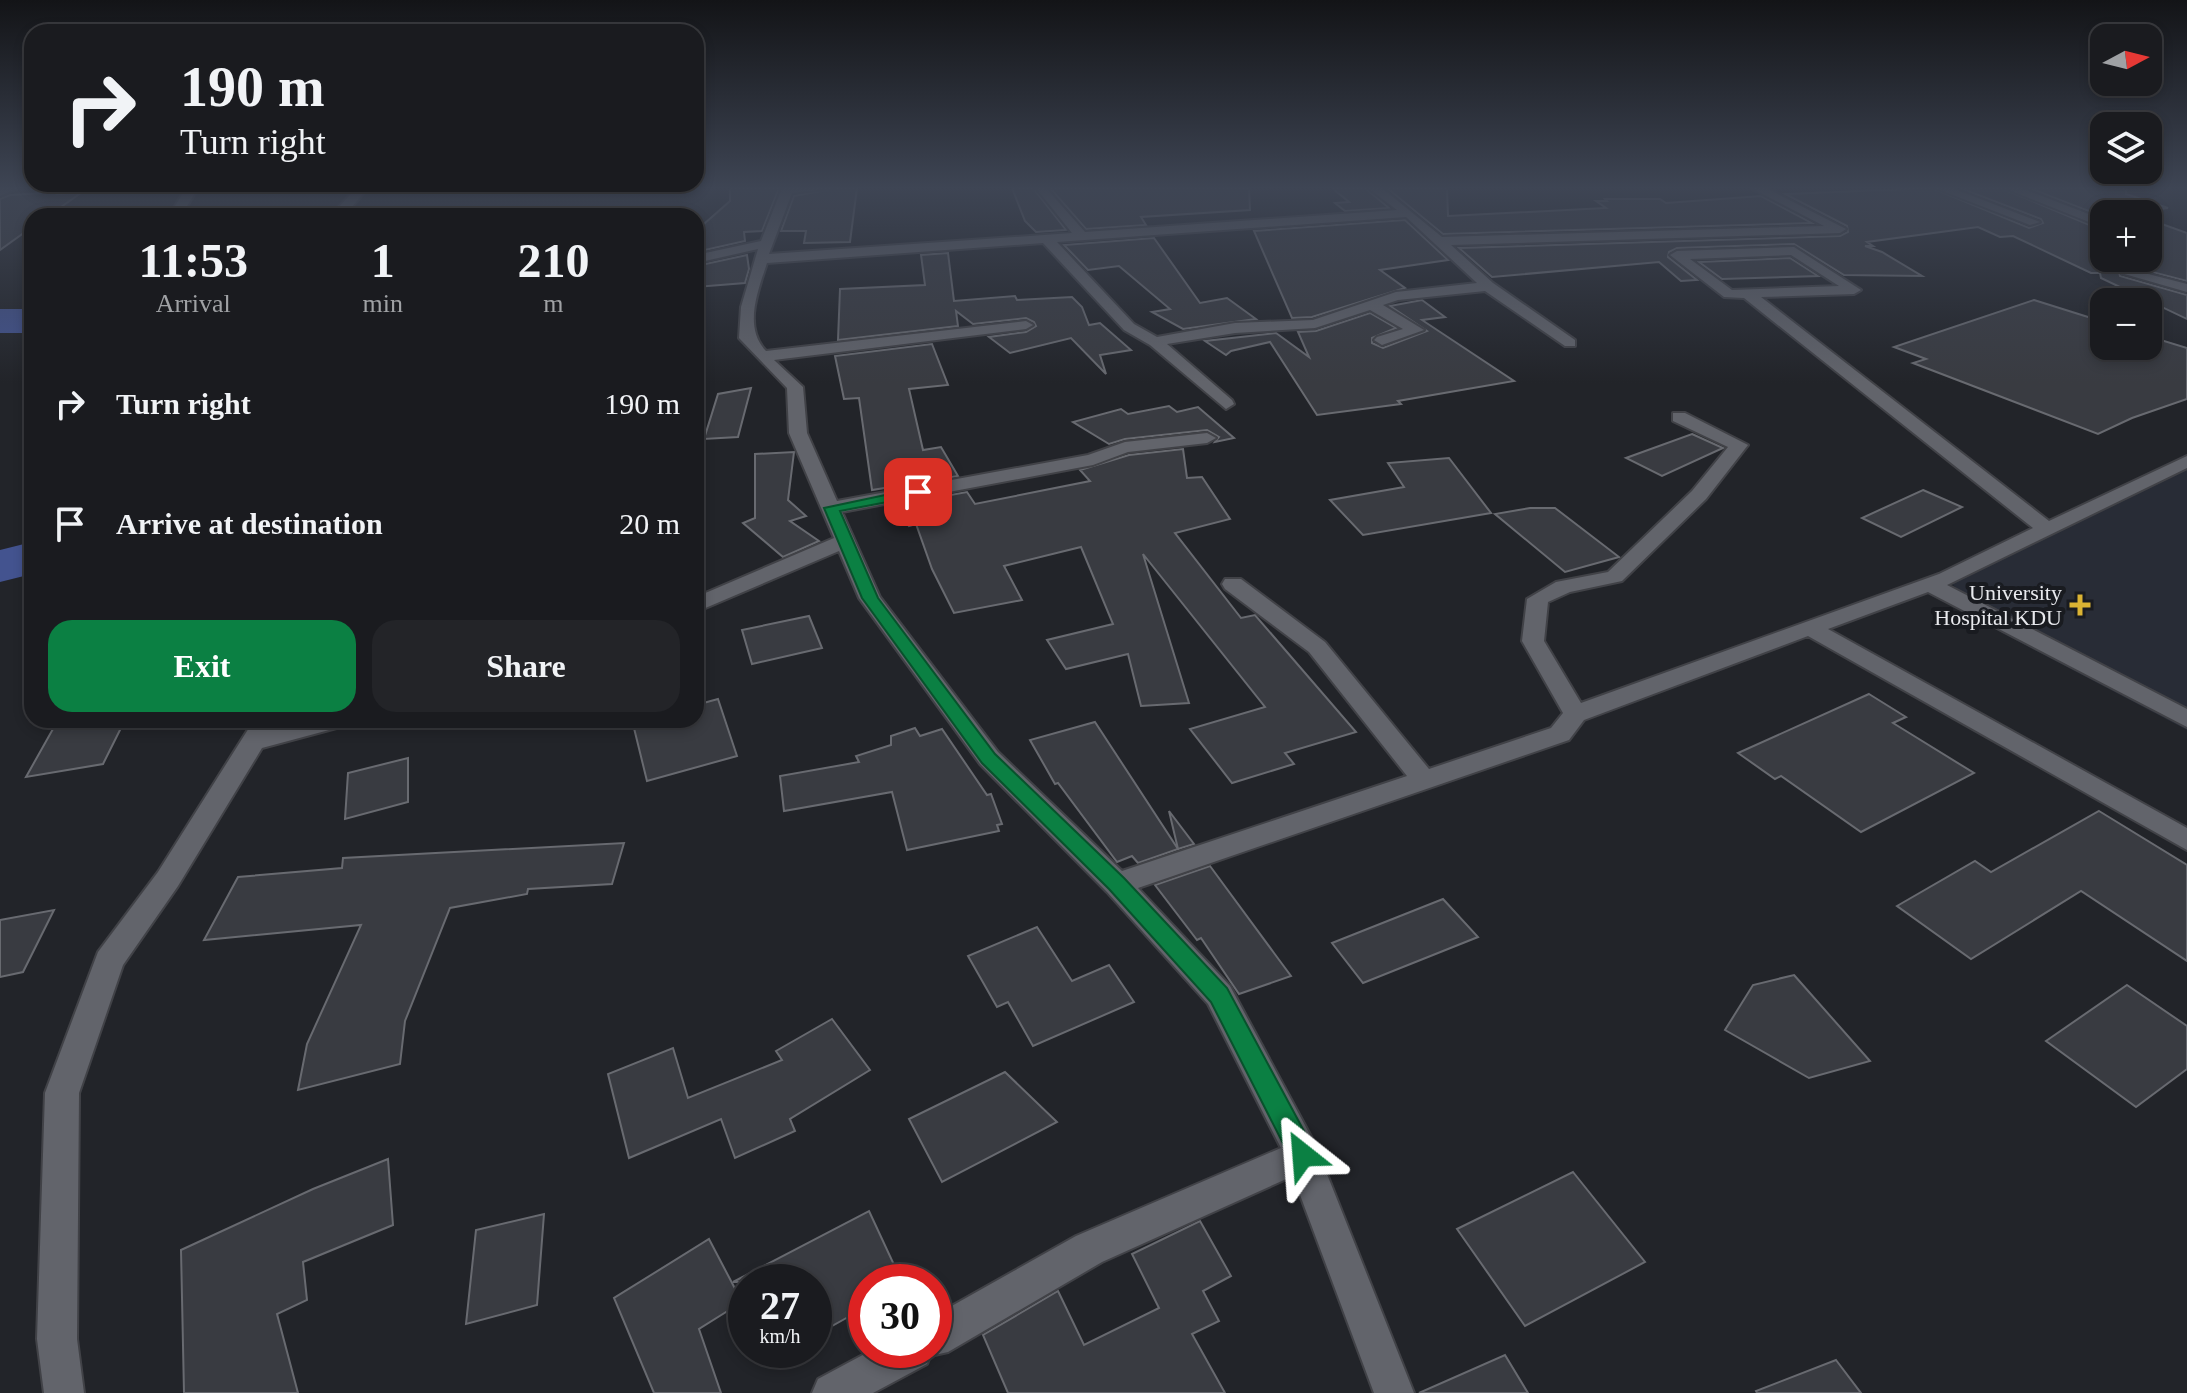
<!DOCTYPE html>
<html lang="en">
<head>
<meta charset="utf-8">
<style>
	:root { --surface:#1a1b1f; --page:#232428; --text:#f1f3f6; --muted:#9fa1a4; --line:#38393d; --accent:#0b8043 }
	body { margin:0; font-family:"Times New Roman",serif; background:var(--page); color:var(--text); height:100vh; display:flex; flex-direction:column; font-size:30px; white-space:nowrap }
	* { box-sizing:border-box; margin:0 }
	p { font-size:26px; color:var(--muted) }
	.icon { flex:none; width:44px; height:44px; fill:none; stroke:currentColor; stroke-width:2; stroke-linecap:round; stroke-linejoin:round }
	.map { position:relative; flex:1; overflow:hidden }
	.side { position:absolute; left:24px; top:208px; width:680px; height:520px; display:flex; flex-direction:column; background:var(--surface); border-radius:24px; box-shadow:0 4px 12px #0003,0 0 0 2px var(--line) }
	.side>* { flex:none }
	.hud { position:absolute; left:24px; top:24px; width:680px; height:168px; border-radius:24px; box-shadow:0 4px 12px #0003,0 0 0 2px var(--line); background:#1a1b1f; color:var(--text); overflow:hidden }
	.needle { width:52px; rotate:83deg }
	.fabs { position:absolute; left:2090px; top:24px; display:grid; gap:16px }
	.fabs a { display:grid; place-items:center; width:72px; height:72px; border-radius:16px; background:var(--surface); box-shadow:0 4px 12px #0003,0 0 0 2px var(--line); font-size:40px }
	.speed { position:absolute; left:728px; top:1264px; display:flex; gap:16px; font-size:40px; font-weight:700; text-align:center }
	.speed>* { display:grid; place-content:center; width:104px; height:104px; border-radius:50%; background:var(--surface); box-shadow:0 4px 12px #0003,0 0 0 2px var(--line); line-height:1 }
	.speed small { font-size:20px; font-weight:400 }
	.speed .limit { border:12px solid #d22; background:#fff; color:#111 }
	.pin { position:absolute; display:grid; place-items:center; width:68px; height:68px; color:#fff; margin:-34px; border-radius:16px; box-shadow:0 4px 12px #0006 }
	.me { position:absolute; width:88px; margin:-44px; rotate:332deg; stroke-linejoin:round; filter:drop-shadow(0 0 6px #0008) }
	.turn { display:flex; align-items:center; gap:28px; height:168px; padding:0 24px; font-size:36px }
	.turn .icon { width:104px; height:104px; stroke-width:2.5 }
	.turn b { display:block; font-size:56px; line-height:68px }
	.eta { display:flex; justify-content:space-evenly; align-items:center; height:136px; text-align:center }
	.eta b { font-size:48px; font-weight:800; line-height:56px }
	.cta { display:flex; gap:16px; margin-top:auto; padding:16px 24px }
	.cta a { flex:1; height:92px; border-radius:24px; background:var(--accent); color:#fff; font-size:32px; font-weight:800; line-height:92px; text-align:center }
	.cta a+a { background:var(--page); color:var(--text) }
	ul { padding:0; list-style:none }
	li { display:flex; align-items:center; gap:24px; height:120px; padding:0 24px }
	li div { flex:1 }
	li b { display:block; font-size:30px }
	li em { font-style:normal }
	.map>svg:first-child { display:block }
	.built { fill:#282c36 }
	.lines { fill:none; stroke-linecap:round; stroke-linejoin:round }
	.river { fill:#43538f; fill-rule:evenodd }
	.building { fill:#393b41; stroke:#686a70; stroke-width:2 }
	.minor-casing { stroke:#414247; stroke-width:4 }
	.minor { fill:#62646b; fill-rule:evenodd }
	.route { fill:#0b8043; stroke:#07532c; stroke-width:2 }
	.poi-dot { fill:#dab333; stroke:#191b20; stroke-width:3 }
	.labels { text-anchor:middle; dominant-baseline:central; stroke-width:8; stroke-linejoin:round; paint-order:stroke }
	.poi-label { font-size:22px; fill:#e8e9ed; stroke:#191b20; text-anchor:end }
</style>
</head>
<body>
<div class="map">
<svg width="2187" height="1393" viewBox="0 0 2187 1393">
	<rect width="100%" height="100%" fill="#222429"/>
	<!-- built -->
	<polygon class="built" points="2187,461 2187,730 2002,633 1946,578"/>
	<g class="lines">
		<!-- river -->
		<g class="river">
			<rect x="0" y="309" width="32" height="24"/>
			<polygon points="32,542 32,574 0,582 0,550"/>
		</g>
	</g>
	<!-- building -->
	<g class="building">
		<polygon points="730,188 779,188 762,231 744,232 745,241 696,252 696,231 730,201"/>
		<polygon points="837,188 857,188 850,242 804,243 806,231 781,231 794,196"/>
		<polygon points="1012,188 1033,188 1066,230 1036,232 1025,221"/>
		<polygon points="1050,188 1249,188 1250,210 1141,217 1146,225 1086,229"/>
		<polygon points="1332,188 1365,188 1389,208 1345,211 1335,203 1349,202"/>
		<polygon points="1387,188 1447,188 1448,216 1606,208 1596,201 1607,201 1605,199 1660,199 1666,203 1761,196 1812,223 1443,234"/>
		<polygon points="1932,188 2029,228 2043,223 2041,219 1960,188 2001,188 2104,231 2104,258 2148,258 2148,219 2187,233 2187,281 2122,264 2118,267 2120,276 2187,295 2187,319 2101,278 2100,273 2091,273 2013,236 2000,237 1978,227 1867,242 1873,246 1865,246 1882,252 1922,276 1844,275 1794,244 1677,248 1669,252 1668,257 1697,280 1681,281 1659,262 1492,277 1459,248 1840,236 1848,232 1847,226 1785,194"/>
		<polygon points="2029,188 2126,188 2126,194 2168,208 2104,217"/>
		<polygon points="61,192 58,194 81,193 48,216 32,216 32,227 0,250 0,199 10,195"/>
		<polygon points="1405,220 1448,260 1380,270 1405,288 1312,317 1292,318 1254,231"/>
		<polygon points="1154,238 1200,303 1227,298 1256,319 1183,329 1152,312 1170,309 1119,266 1088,270 1064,245"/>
		<polygon points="948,253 954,301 1015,296 1017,300 1072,297 1082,307 1089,325 1100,323 1131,350 1100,355 1106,374 1071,338 1010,353 989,337 1026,332 1036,326 1034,322 1026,318 973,324 956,311 958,326 838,340 840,289 925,285 921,255"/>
		<polygon points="747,255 749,269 745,283 696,287 696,266"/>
		<polygon points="1790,258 1818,276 1722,279 1699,262"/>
		<polygon points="1422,300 1445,317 1422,320 1514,381 1398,401 1401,404 1317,415 1270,342 1231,351 1226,355 1205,341 1276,333 1309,357 1298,332 1316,331 1370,313 1396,328 1372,338 1372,343 1383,348 1427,331 1390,306"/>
		<polygon points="2034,300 2104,322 2104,346 2148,346 2148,336 2187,348 2187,399 2132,418 2098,434 1913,363 1926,359 1894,347"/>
		<polygon points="932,344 948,385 909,389 923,450 941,447 958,476 872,490 859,398 844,399 835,356"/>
		<polygon points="751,388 738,437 704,439 718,394"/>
		<polygon points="1169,406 1177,412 1198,407 1234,438 1215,442 1219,437 1207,430 1125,439 1109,444 1073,422 1121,409 1128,414"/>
		<polygon points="1692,434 1723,448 1662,476 1626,458"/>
		<polygon points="1183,449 1187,478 1202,477 1230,519 1175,533 1241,618 1255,615 1356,732 1285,753 1294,764 1232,783 1190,729 1265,707 1143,554 1189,703 1141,706 1128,654 1066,669 1047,640 1113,624 1081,547 1004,566 1022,600 954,613 932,569 916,524 909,526 895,505 967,492 975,504 1090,481 1080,470 1129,455"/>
		<polygon points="794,452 788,500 806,516 790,521 819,541 783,557 743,523 755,518 755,454"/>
		<polygon points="1449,458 1491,513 1363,535 1330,500 1404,487 1388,463"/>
		<polygon points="1923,490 1962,507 1901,537 1862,518"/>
		<polygon points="1530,508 1555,508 1619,557 1565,572 1495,514"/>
		<polygon points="809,616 822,648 752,664 742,630"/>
		<polygon points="1869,694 1906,717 1893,723 1974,773 1861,832 1781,776 1775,779 1738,753"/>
		<polygon points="718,699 737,756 647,781 632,720 696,720 696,705"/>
		<polygon points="58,720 125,720 103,764 26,777"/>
		<polygon points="1095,722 1178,849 1138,863 1132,856 1117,862 1058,783 1055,784 1030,740"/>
		<polygon points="915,728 920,736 942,729 987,795 991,794 1002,824 997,825 999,831 907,850 892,792 784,811 780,776 859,762 856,756 891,745 891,736"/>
		<polygon points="408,758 408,802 345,819 348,773"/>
		<polygon points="1169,811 1194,844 1178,849"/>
		<polygon points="2099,811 2187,865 2187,961 2081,891 1971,959 1897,906 1975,861 1991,872"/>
		<polygon points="624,843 612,884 528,889 527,894 450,908 405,1021 400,1064 298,1090 307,1044 361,925 204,940 238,877 342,868 343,858"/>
		<polygon points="1210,866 1274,953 1291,976 1239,994 1201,938 1197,940 1155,885"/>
		<polygon points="1443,899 1478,937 1363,983 1332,943"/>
		<polygon points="54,910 23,972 0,977 0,920"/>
		<polygon points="1037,927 1072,981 1109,965 1134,1002 1033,1046 1008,1002 997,1007 968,956"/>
		<polygon points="1794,975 1870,1061 1809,1078 1725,1030 1753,985"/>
		<polygon points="2127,985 2187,1026 2187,1069 2136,1107 2046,1041"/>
		<polygon points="832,1019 870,1070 790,1119 795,1131 735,1158 721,1119 629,1158 608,1074 673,1048 688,1098 782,1060 776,1051"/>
		<polygon points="1005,1072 1057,1122 942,1182 909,1119"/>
		<polygon points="388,1159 393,1225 303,1262 307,1300 277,1314 298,1393 184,1393 181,1250 313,1189"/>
		<polygon points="1573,1172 1645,1262 1525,1326 1457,1229"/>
		<polygon points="869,1211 902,1282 866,1282 866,1307 814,1336 814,1282 733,1282"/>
		<polygon points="544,1214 537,1305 466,1324 476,1230"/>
		<polygon points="1200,1221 1231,1276 1203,1291 1219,1321 1192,1334 1225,1393 1008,1393 983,1335 1058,1291 1084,1345 1159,1308 1132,1254"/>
		<polygon points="709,1239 742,1302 699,1329 721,1393 654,1393 614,1298"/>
		<polygon points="1505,1355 1528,1393 1419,1393"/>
		<polygon points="1836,1360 1861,1393 1757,1393 1756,1391"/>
	</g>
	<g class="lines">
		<!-- minor casing -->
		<g class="minor-casing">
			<g id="minor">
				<polygon points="0,188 18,188 0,196"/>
				<polygon points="186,188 198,188 181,216 169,216"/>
				<polygon points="356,188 368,188 344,216 331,216"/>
				<path d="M 782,188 L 834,188 L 792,193 L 769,254 L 1072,233 L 1036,188 L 1046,188 L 1085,232 L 1397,210 L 1368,188 L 1382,188 L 1442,237 L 1824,226 L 1751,188 L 1766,188 L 1846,229 L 1840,233 L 1451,245 L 1493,283 L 1575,340 L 1575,346 L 1565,346 L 1485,291 L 1398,300 L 1383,305 L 1424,330 L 1382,345 L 1374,340 L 1377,337 L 1403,329 L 1370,310 L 1315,328 L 1235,333 L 1167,344 L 1232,400 L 1234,404 L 1226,409 L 1150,345 L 1124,330 L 1043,243 L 767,263 C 758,291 743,327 766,351 L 1026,321 L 1033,325 L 1026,329 L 774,360 L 803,387 L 807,433 L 837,501 L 1088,455 L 1125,442 L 1207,433 L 1216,438 L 1207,443 L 1128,452 L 1093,465 L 842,512 L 880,597 L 998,752 L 1122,871 L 1407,776 L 1309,652 L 1225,589 L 1222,584 L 1225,579 L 1241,579 L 1325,642 L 1429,769 L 1551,728 L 1563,713 L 1522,641 L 1527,599 L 1556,582 L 1608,572 L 1692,491 L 1728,447 L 1673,421 L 1673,413 L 1685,413 L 1748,445 L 1706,499 L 1622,581 L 1570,592 L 1548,602 L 1544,641 L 1581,703 L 1939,574 L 2033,528 L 1744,298 L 1724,297 L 1670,255 L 1677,251 L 1794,247 L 1861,290 L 1854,294 L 1761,297 L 2049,521 L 2187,456 L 2187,468 L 1947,585 L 2187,709 L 2187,727 L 1928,592 L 1828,629 L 2187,828 L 2187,850 L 1808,636 L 1584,720 L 1569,740 L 1138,888 L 1230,986 L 1315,1144 L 1414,1393 L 1374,1393 L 1293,1176 L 1102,1262 L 948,1352 L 930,1356 L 927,1364 L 873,1393 L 812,1393 L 818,1379 L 872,1350 L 934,1350 L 934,1316 L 1076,1236 L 1281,1148 L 1208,1004 L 1107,892 L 980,764 L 859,598 L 839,551 L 696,612 L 696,597 L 834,538 L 789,433 L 787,388 L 739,338 L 741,307 L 758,249 L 696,263 L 696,255 L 761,241 ZM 1406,217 L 1477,283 L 1396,292 L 1313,320 L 1235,323 L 1157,337 L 1134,324 L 1057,242 ZM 1791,255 L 1839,286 L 1732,290 L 1690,259 Z"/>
				<polygon points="1935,188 1952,188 2040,222 2030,225"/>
				<polygon points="2004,188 2021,188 2104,220 2104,228"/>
				<polygon points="445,212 469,212 475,216 439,216"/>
				<polygon points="2121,267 2187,284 2187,292 2121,273"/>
				<polygon points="254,720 278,720 273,728 305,720 347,720 344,726 262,748 178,886 123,965 79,1093 77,1339 84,1393 44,1393 37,1339 45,1093 98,952 158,872"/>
			</g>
		</g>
		<!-- minor -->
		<use href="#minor" class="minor"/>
	</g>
	<!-- sky -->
	<linearGradient id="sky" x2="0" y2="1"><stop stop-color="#131417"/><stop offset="0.49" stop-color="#3e4554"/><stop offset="1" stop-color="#3e4554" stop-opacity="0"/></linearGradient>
	<rect width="2187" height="383" fill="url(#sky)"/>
	<!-- route -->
	<polygon class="route" points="918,488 926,492 924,495 840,511 878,598 995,754 1124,878 1227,988 1312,1146 1316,1155 1312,1163 1303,1167 1293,1163 1211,1002 1109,889 982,763 862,598 824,508"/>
	<!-- markers -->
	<path class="poi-dot" d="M2076 593h8v8h8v8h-8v8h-8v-8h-8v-8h8z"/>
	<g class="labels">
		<!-- poi labels -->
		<g class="poi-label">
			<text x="2062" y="592">University<tspan x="2062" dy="25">Hospital KDU</tspan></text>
		</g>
	</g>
</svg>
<div class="fabs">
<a><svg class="needle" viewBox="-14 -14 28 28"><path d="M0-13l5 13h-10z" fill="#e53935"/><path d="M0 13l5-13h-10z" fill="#9fa1a4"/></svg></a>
<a><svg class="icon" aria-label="layers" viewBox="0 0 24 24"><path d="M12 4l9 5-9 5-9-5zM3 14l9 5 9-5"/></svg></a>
<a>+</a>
<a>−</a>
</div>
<div class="speed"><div>27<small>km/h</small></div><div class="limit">30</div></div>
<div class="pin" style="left:918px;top:492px;background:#d93025"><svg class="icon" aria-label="arrive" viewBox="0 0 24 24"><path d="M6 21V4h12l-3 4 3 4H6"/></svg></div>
<svg class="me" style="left:1303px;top:1155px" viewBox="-20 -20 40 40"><path d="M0-17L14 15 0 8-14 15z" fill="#0b8043" stroke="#fff" stroke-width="4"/></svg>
<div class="hud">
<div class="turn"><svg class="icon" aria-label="right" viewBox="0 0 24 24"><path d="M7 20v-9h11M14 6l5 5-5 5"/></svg><div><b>190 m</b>Turn right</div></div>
</div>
<section class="side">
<div class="eta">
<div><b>11:53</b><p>Arrival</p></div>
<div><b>1</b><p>min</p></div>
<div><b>210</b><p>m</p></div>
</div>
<ul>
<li><svg class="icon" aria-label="right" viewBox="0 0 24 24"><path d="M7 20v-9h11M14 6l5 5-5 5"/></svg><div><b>Turn right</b></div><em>190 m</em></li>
<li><svg class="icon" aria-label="arrive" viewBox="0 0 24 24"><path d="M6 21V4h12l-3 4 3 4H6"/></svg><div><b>Arrive at destination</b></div><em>20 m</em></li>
</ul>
<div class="cta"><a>Exit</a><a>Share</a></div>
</section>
</div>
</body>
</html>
